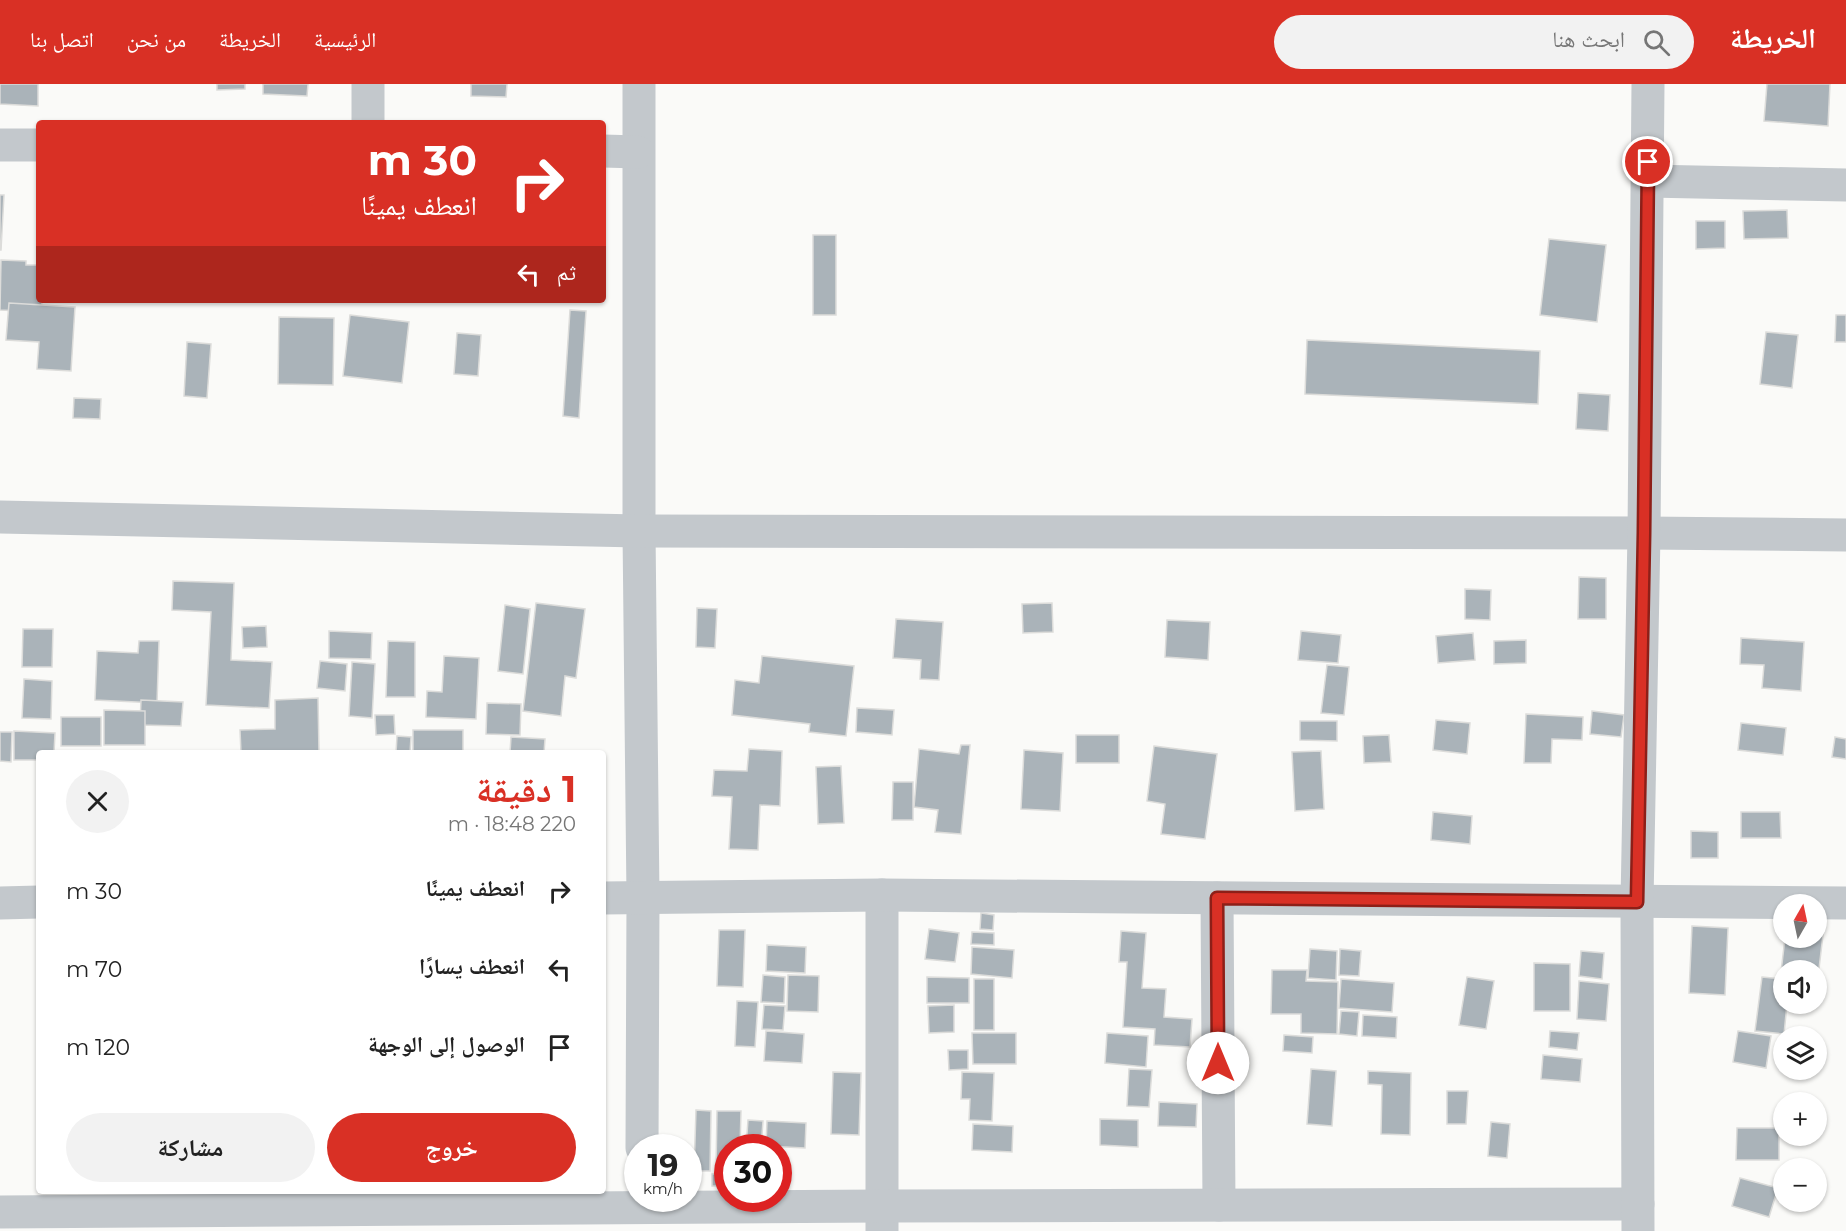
<!DOCTYPE html>
<html lang="ar">
<head>
<meta charset="utf-8">
<style>
	:root { --surface:#fff; --page:#f2f2f2; --text:#222; --muted:#767676; --accent:#d93025 }
	body { margin:0; font-family:Montserrat,"Noto Naskh Arabic",sans-serif; background:var(--page); color:var(--text); direction:rtl; height:100vh; display:flex; flex-direction:column; font-size:22px; white-space:nowrap }
	* { box-sizing:border-box; margin:0 }
	p { font-size:20px; color:var(--muted) }
	.icon { flex:none; width:33px; height:33px; fill:none; stroke:currentColor; stroke-width:2; stroke-linecap:round; stroke-linejoin:round }
	.map { position:relative; flex:1; overflow:hidden; direction:ltr }
	.drawer { position:absolute; left:36px; top:666px; width:570px; height:444px; display:flex; flex-direction:column; background:var(--surface); border-radius:6px; box-shadow:0 2px 4px #0004; direction:rtl }
	.drawer>* { flex:none }
	.hud { position:absolute; left:36px; top:36px; width:570px; height:183px; border-radius:6px; box-shadow:0 2px 4px #0004; direction:rtl; background:#d93025; color:#fff; overflow:hidden }
	.needle { width:39px; rotate:9deg }
	.tools { position:absolute; left:1773px; top:810px; display:grid; gap:12px }
	.tools a { display:grid; place-items:center; width:54px; height:54px; border-radius:50%; background:var(--surface); box-shadow:0 2px 4px #0004; font-size:30px }
	.speed { position:absolute; left:624px; top:1050px; display:flex; gap:12px; font-size:30px; font-weight:700; text-align:center }
	.speed>* { display:grid; place-content:center; width:78px; height:78px; border-radius:50%; background:var(--surface); box-shadow:0 2px 4px #0004; line-height:1 }
	.speed small { font-size:15px; font-weight:400 }
	.speed .limit { border:9px solid #d22; background:#fff; color:#111 }
	.pin { position:absolute; display:grid; place-items:center; width:51px; height:51px; color:#fff; margin:-26px; border:3px solid #fff; border-radius:50%; box-shadow:0 2px 6px #0007 }
	.me { position:absolute; width:66px; margin:-33px; rotate:0deg; stroke-linejoin:round; filter:drop-shadow(0 0 4px #0008) }
	.turn { display:flex; align-items:center; gap:21px; height:126px; padding:0 30px; font-size:27px }
	.turn .icon { width:78px; height:78px; stroke-width:2.5 }
	.turn b { display:block; font-size:42px; line-height:51px }
	.then { display:flex; align-items:center; height:57px; padding:0 30px; background:#0003; gap:12px; font-size:22px }
	.round { display:grid; place-items:center; flex:none; width:63px; height:63px; border-radius:32px; background:var(--page) }
	.head { display:flex; align-items:center; justify-content:space-between; height:102px; padding:0 30px }
	h1 { font-size:36px; font-weight:700; line-height:45px; color:var(--accent) }
	.action { display:flex; gap:12px; margin-top:auto; padding:12px 30px }
	.action a { flex:1; height:69px; border-radius:36px; background:var(--accent); color:#fff; font-size:24px; font-weight:700; line-height:69px; text-align:center }
	.action a+a { background:var(--page); color:var(--text) }
	ul { padding:0; list-style:none }
	li { display:flex; align-items:center; gap:18px; height:78px; padding:0 30px }
	li div { flex:1 }
	li b { display:block; font-size:22px }
	li em { font-style:normal }
	header { display:flex; align-items:center; gap:36px; box-sizing:border-box; height:84px; padding:0 30px; background:var(--accent); color:#fff }
	header strong { font-size:28px }
	nav { display:flex; gap:33px; margin-inline-start:auto; font-size:21px }
	.search { width:420px; height:54px; background:var(--page); display:flex; align-items:center; gap:15px; box-sizing:border-box; padding:0 21px; border-radius:33px; color:var(--muted); font-size:22px }
	.map>svg:first-child { display:block }
	.building { fill:#aab3b9; stroke:#dcdcda; stroke-width:1.5 }
	.lines { fill:none; stroke-linecap:round; stroke-linejoin:round }
	.minor { stroke:#c3c8cc; stroke-width:33 }
	.route-casing { stroke:#8d1f18; stroke-width:15 }
	.route { stroke:#d93025; stroke-width:10 }
</style>
</head>
<body>
<header>
<strong>الخريطة</strong>
<div class="search"><svg class="icon" aria-label="search" viewBox="0 0 24 24"><circle cx="10" cy="10" r="6"/><path d="M15 15l6 6"/></svg>ابحث هنا</div>
<nav><a>الرئيسية</a><a>الخريطة</a><a>من نحن</a><a>اتصل بنا</a></nav>
</header>
<div class="map">
<svg width="1846" height="1147" viewBox="0 0 1846 1147">
	<rect width="100%" height="100%" fill="#fafaf8"/>
	<!-- building -->
	<g class="building">
		<polygon points="0,0 38,0 38,22 0,20"/>
		<polygon points="217,0 245,0 245,5 217,6"/>
		<polygon points="263,0 308,0 307,12 263,10"/>
		<polygon points="471,0 507,0 506,13 471,12"/>
		<polygon points="1767,0 1830,0 1828,42 1764,37"/>
		<polygon points="0,111 4,111 1,166 0,166"/>
		<polygon points="1787,126 1788,154 1744,155 1743,127"/>
		<polygon points="1696,137 1725,137 1725,164 1696,165"/>
		<rect x="813" y="151" width="23" height="80"/>
		<polygon points="1549,155 1606,161 1597,238 1540,231"/>
		<polygon points="1,176 26,177 26,181 39,181 39,216 42,216 41,228 0,226"/>
		<polygon points="9,219 75,223 71,287 37,285 39,258 6,256"/>
		<polygon points="570,226 586,227 579,334 563,332"/>
		<polygon points="350,231 409,238 402,299 343,292"/>
		<polygon points="1836,231 1846,231 1846,258 1835,258"/>
		<polygon points="279,233 334,234 333,301 278,300"/>
		<polygon points="1766,248 1798,251 1792,304 1760,300"/>
		<polygon points="457,249 481,251 478,292 454,290"/>
		<polygon points="1307,256 1540,267 1538,320 1305,310"/>
		<polygon points="187,258 211,260 207,314 184,312"/>
		<polygon points="1578,309 1610,311 1608,347 1576,345"/>
		<polygon points="74,314 101,315 100,335 73,334"/>
		<polygon points="1579,493 1606,494 1606,535 1578,535"/>
		<polygon points="173,497 234,499 231,576 272,578 269,624 206,621 211,528 172,526"/>
		<polygon points="1465,505 1491,506 1490,536 1465,535"/>
		<polygon points="536,519 585,525 576,594 565,592 561,632 523,627"/>
		<polygon points="1052,519 1053,548 1023,549 1022,520"/>
		<polygon points="505,521 530,525 523,590 498,587"/>
		<polygon points="697,524 717,525 715,564 696,563"/>
		<polygon points="896,535 943,538 939,596 920,595 921,576 893,574"/>
		<polygon points="1167,536 1210,538 1208,576 1165,573"/>
		<polygon points="266,542 267,563 243,564 242,543"/>
		<polygon points="23,545 53,545 52,583 22,583"/>
		<polygon points="329,547 372,549 371,575 329,574"/>
		<polygon points="1301,547 1341,551 1338,579 1298,576"/>
		<polygon points="1473,549 1475,576 1438,579 1436,552"/>
		<polygon points="1741,554 1804,558 1801,607 1762,604 1764,581 1740,580"/>
		<polygon points="1526,556 1526,579 1494,580 1494,557"/>
		<polygon points="139,557 159,557 157,619 95,616 97,567 138,569"/>
		<polygon points="388,557 415,558 415,613 386,613"/>
		<polygon points="444,572 479,574 476,635 426,633 427,607 442,608"/>
		<polygon points="762,572 854,582 846,652 809,648 810,640 732,631 735,596 759,599"/>
		<polygon points="320,577 347,580 345,607 317,604"/>
		<polygon points="352,578 375,580 372,634 349,632"/>
		<polygon points="1327,581 1349,583 1344,631 1321,629"/>
		<polygon points="24,595 52,597 51,635 22,634"/>
		<polygon points="318,614 319,669 241,669 240,646 275,645 275,616"/>
		<polygon points="141,616 183,618 181,642 140,641"/>
		<polygon points="487,619 521,620 520,651 486,650"/>
		<polygon points="857,624 894,626 892,651 856,648"/>
		<polygon points="104,626 145,627 145,661 104,661"/>
		<polygon points="1592,627 1624,631 1621,653 1590,650"/>
		<polygon points="1526,630 1583,633 1582,656 1552,655 1551,679 1524,679"/>
		<polygon points="375,631 394,631 395,650 376,651"/>
		<rect x="61" y="633" width="40" height="29"/>
		<polygon points="1436,636 1470,639 1467,670 1433,666"/>
		<polygon points="1300,637 1337,637 1337,657 1300,656"/>
		<polygon points="1741,639 1786,644 1783,671 1738,666"/>
		<rect x="413" y="646" width="50" height="23"/>
		<polygon points="14,647 55,649 54,669 39,669 39,676 14,676"/>
		<polygon points="0,648 12,648 11,678 0,677"/>
		<rect x="1076" y="651" width="43" height="28"/>
		<polygon points="1389,651 1391,678 1364,679 1363,652"/>
		<polygon points="397,652 411,653 410,669 396,669"/>
		<polygon points="511,653 545,655 544,669 510,669"/>
		<polygon points="1835,653 1846,655 1846,675 1832,673"/>
		<polygon points="961,661 970,661 961,750 935,748 938,726 914,723 919,665 959,670"/>
		<polygon points="1154,662 1217,670 1205,755 1161,750 1165,720 1147,717"/>
		<polygon points="749,665 782,667 780,722 760,721 758,766 729,765 732,713 712,712 714,686 747,687"/>
		<polygon points="1024,666 1063,669 1060,727 1021,725"/>
		<polygon points="1321,667 1324,725 1295,727 1292,668"/>
		<polygon points="841,682 844,739 818,740 816,683"/>
		<polygon points="893,698 913,698 913,736 892,736"/>
		<polygon points="1433,728 1472,732 1470,760 1431,756"/>
		<polygon points="1741,728 1780,728 1781,754 1741,754"/>
		<polygon points="1691,747 1718,748 1718,774 1691,774"/>
		<polygon points="981,829 994,831 993,846 980,845"/>
		<polygon points="1692,842 1728,844 1725,911 1689,909"/>
		<polygon points="929,845 959,849 955,878 925,875"/>
		<polygon points="719,846 745,846 743,903 717,902"/>
		<polygon points="1121,847 1146,849 1142,904 1166,905 1164,933 1192,935 1190,963 1154,961 1155,945 1123,943 1127,878 1119,878"/>
		<polygon points="972,848 994,849 994,861 971,860"/>
		<polygon points="1816,850 1823,851 1818,893 1816,886 1781,888 1785,854 1816,854"/>
		<polygon points="767,861 806,863 805,889 766,887"/>
		<polygon points="972,863 1014,866 1012,894 971,890"/>
		<polygon points="1310,865 1337,867 1336,896 1308,894"/>
		<polygon points="1340,865 1361,867 1359,892 1339,891"/>
		<polygon points="1581,867 1604,869 1602,895 1579,892"/>
		<polygon points="1534,879 1570,880 1570,927 1534,927"/>
		<polygon points="1272,886 1307,886 1306,897 1338,898 1337,950 1301,949 1301,930 1271,930"/>
		<polygon points="763,891 785,893 784,919 761,918"/>
		<polygon points="788,891 819,892 818,928 787,927"/>
		<polygon points="927,893 969,894 969,919 927,919"/>
		<polygon points="1467,893 1494,897 1486,945 1459,941"/>
		<polygon points="1762,893 1784,895 1784,920 1787,920 1784,950 1755,947"/>
		<rect x="974" y="895" width="20" height="51"/>
		<polygon points="1341,895 1394,899 1392,928 1339,924"/>
		<polygon points="1579,897 1609,900 1606,937 1577,935"/>
		<polygon points="737,917 758,918 755,963 735,962"/>
		<polygon points="764,921 785,922 783,946 762,945"/>
		<polygon points="954,921 954,948 929,949 928,922"/>
		<polygon points="1341,927 1359,928 1357,952 1339,950"/>
		<polygon points="1363,931 1397,933 1396,954 1362,952"/>
		<polygon points="766,947 804,950 802,979 764,977"/>
		<polygon points="1550,947 1579,949 1577,966 1549,963"/>
		<polygon points="1738,947 1771,952 1766,984 1733,978"/>
		<polygon points="972,949 1016,949 1016,980 973,980"/>
		<polygon points="1107,949 1148,952 1146,983 1105,979"/>
		<polygon points="1284,951 1313,953 1312,969 1283,967"/>
		<polygon points="948,966 968,966 968,985 949,986"/>
		<polygon points="1543,971 1582,975 1580,998 1541,995"/>
		<polygon points="1129,985 1152,986 1149,1023 1127,1022"/>
		<polygon points="1311,985 1336,987 1332,1042 1307,1040"/>
		<polygon points="1368,987 1411,989 1410,1051 1381,1050 1382,1001 1368,1000"/>
		<polygon points="833,988 861,989 859,1051 831,1050"/>
		<polygon points="962,988 994,989 992,1037 969,1036 970,1015 961,1015"/>
		<polygon points="1447,1007 1468,1007 1466,1040 1447,1040"/>
		<polygon points="1159,1018 1197,1020 1196,1043 1158,1042"/>
		<polygon points="696,1026 711,1027 710,1087 694,1087"/>
		<polygon points="717,1027 741,1027 740,1064 728,1064 728,1086 716,1085"/>
		<polygon points="1100,1035 1138,1036 1138,1063 1100,1061"/>
		<polygon points="748,1036 763,1037 761,1064 746,1064"/>
		<polygon points="767,1037 806,1039 805,1064 766,1062"/>
		<polygon points="1491,1038 1510,1040 1507,1074 1488,1072"/>
		<polygon points="973,1040 1013,1042 1012,1068 972,1066"/>
		<polygon points="1737,1044 1779,1044 1779,1076 1736,1076"/>
		<polygon points="728,1089 728,1102 712,1102 712,1090"/>
		<polygon points="1740,1094 1778,1104 1769,1133 1732,1122"/>
	</g>
	<g class="lines">
		<!-- minor -->
		<g class="minor">
			<polyline points="639,0 639,447 643,814 642,1064"/>
			<polyline points="368,39 368,0"/>
			<polyline points="0,61 39,61"/>
			<polyline points="603,67 638,68"/>
			<polyline points="1648,97 1846,101"/>
			<polyline points="0,433 639,447 1644,449 1846,451"/>
			<polyline points="882,811 882,1147"/>
			<polyline points="603,814 882,811 1846,819"/>
			<polyline points="1217,814 1219,1121"/>
			<polyline points="0,819 39,818"/>
			<polyline points="0,1128 882,1122 1638,1120"/>
			<polyline points="1638,1147 1637,818 1644,449 1648,0"/>
		</g>
	</g>
	<g class="lines">
		<!-- route casing -->
		<g class="route-casing">
			<polyline id="route" points="1218,979 1217,814 1637,818 1644,449 1648,78"/>
		</g>
		<!-- route -->
		<use href="#route" class="route"/>
	</g>
</svg>
<div class="tools">
<a><svg class="needle" viewBox="-14 -14 28 28"><path d="M0-13l5 13h-10z" fill="#e53935"/><path d="M0 13l5-13h-10z" fill="#767676"/></svg></a>
<a><svg class="icon" aria-label="sound" viewBox="0 0 24 24"><path d="M4 9h4l5-4v14l-5-4H4zM17 9q2 3 0 6"/></svg></a>
<a><svg class="icon" aria-label="layers" viewBox="0 0 24 24"><path d="M12 4l9 5-9 5-9-5zM3 14l9 5 9-5"/></svg></a>
<a>+</a>
<a>−</a>
</div>
<div class="speed"><div>19<small>km/h</small></div><div class="limit">30</div></div>
<div class="pin" style="left:1648px;top:78px;background:#d93025"><svg class="icon" aria-label="arrive" viewBox="0 0 24 24"><path d="M6 21V4h12l-3 4 3 4H6"/></svg></div>
<svg class="me" style="left:1218px;top:979px" viewBox="-20 -20 40 40"><circle r="19" fill="#fff"/><path d="M0-13L10 11 0 6-10 11z" fill="#d93025"/></svg>
<div class="hud">
<div class="turn"><svg class="icon" aria-label="right" viewBox="0 0 24 24"><path d="M7 20v-9h11M14 6l5 5-5 5"/></svg><div><b>30 m</b>انعطف يمينًا</div></div>
<div class="then">ثم<svg class="icon" aria-label="left" viewBox="0 0 24 24"><path d="M17 20v-9H6M10 6l-5 5 5 5"/></svg></div>
</div>
<section class="drawer">
<div class="head"><div><h1>1 دقيقة</h1><p>220 m · 18:48</p></div><a class="round"><svg class="icon" aria-label="close" viewBox="0 0 24 24"><path d="M6 6l12 12M18 6L6 18"/></svg></a></div>
<ul>
<li><svg class="icon" aria-label="right" viewBox="0 0 24 24"><path d="M7 20v-9h11M14 6l5 5-5 5"/></svg><div><b>انعطف يمينًا</b></div><em>30 m</em></li>
<li><svg class="icon" aria-label="left" viewBox="0 0 24 24"><path d="M17 20v-9H6M10 6l-5 5 5 5"/></svg><div><b>انعطف يسارًا</b></div><em>70 m</em></li>
<li><svg class="icon" aria-label="arrive" viewBox="0 0 24 24"><path d="M6 21V4h12l-3 4 3 4H6"/></svg><div><b>الوصول إلى الوجهة</b></div><em>120 m</em></li>
</ul>
<div class="action"><a>خروج</a><a>مشاركة</a></div>
</section>
</div>
</body>
</html>
